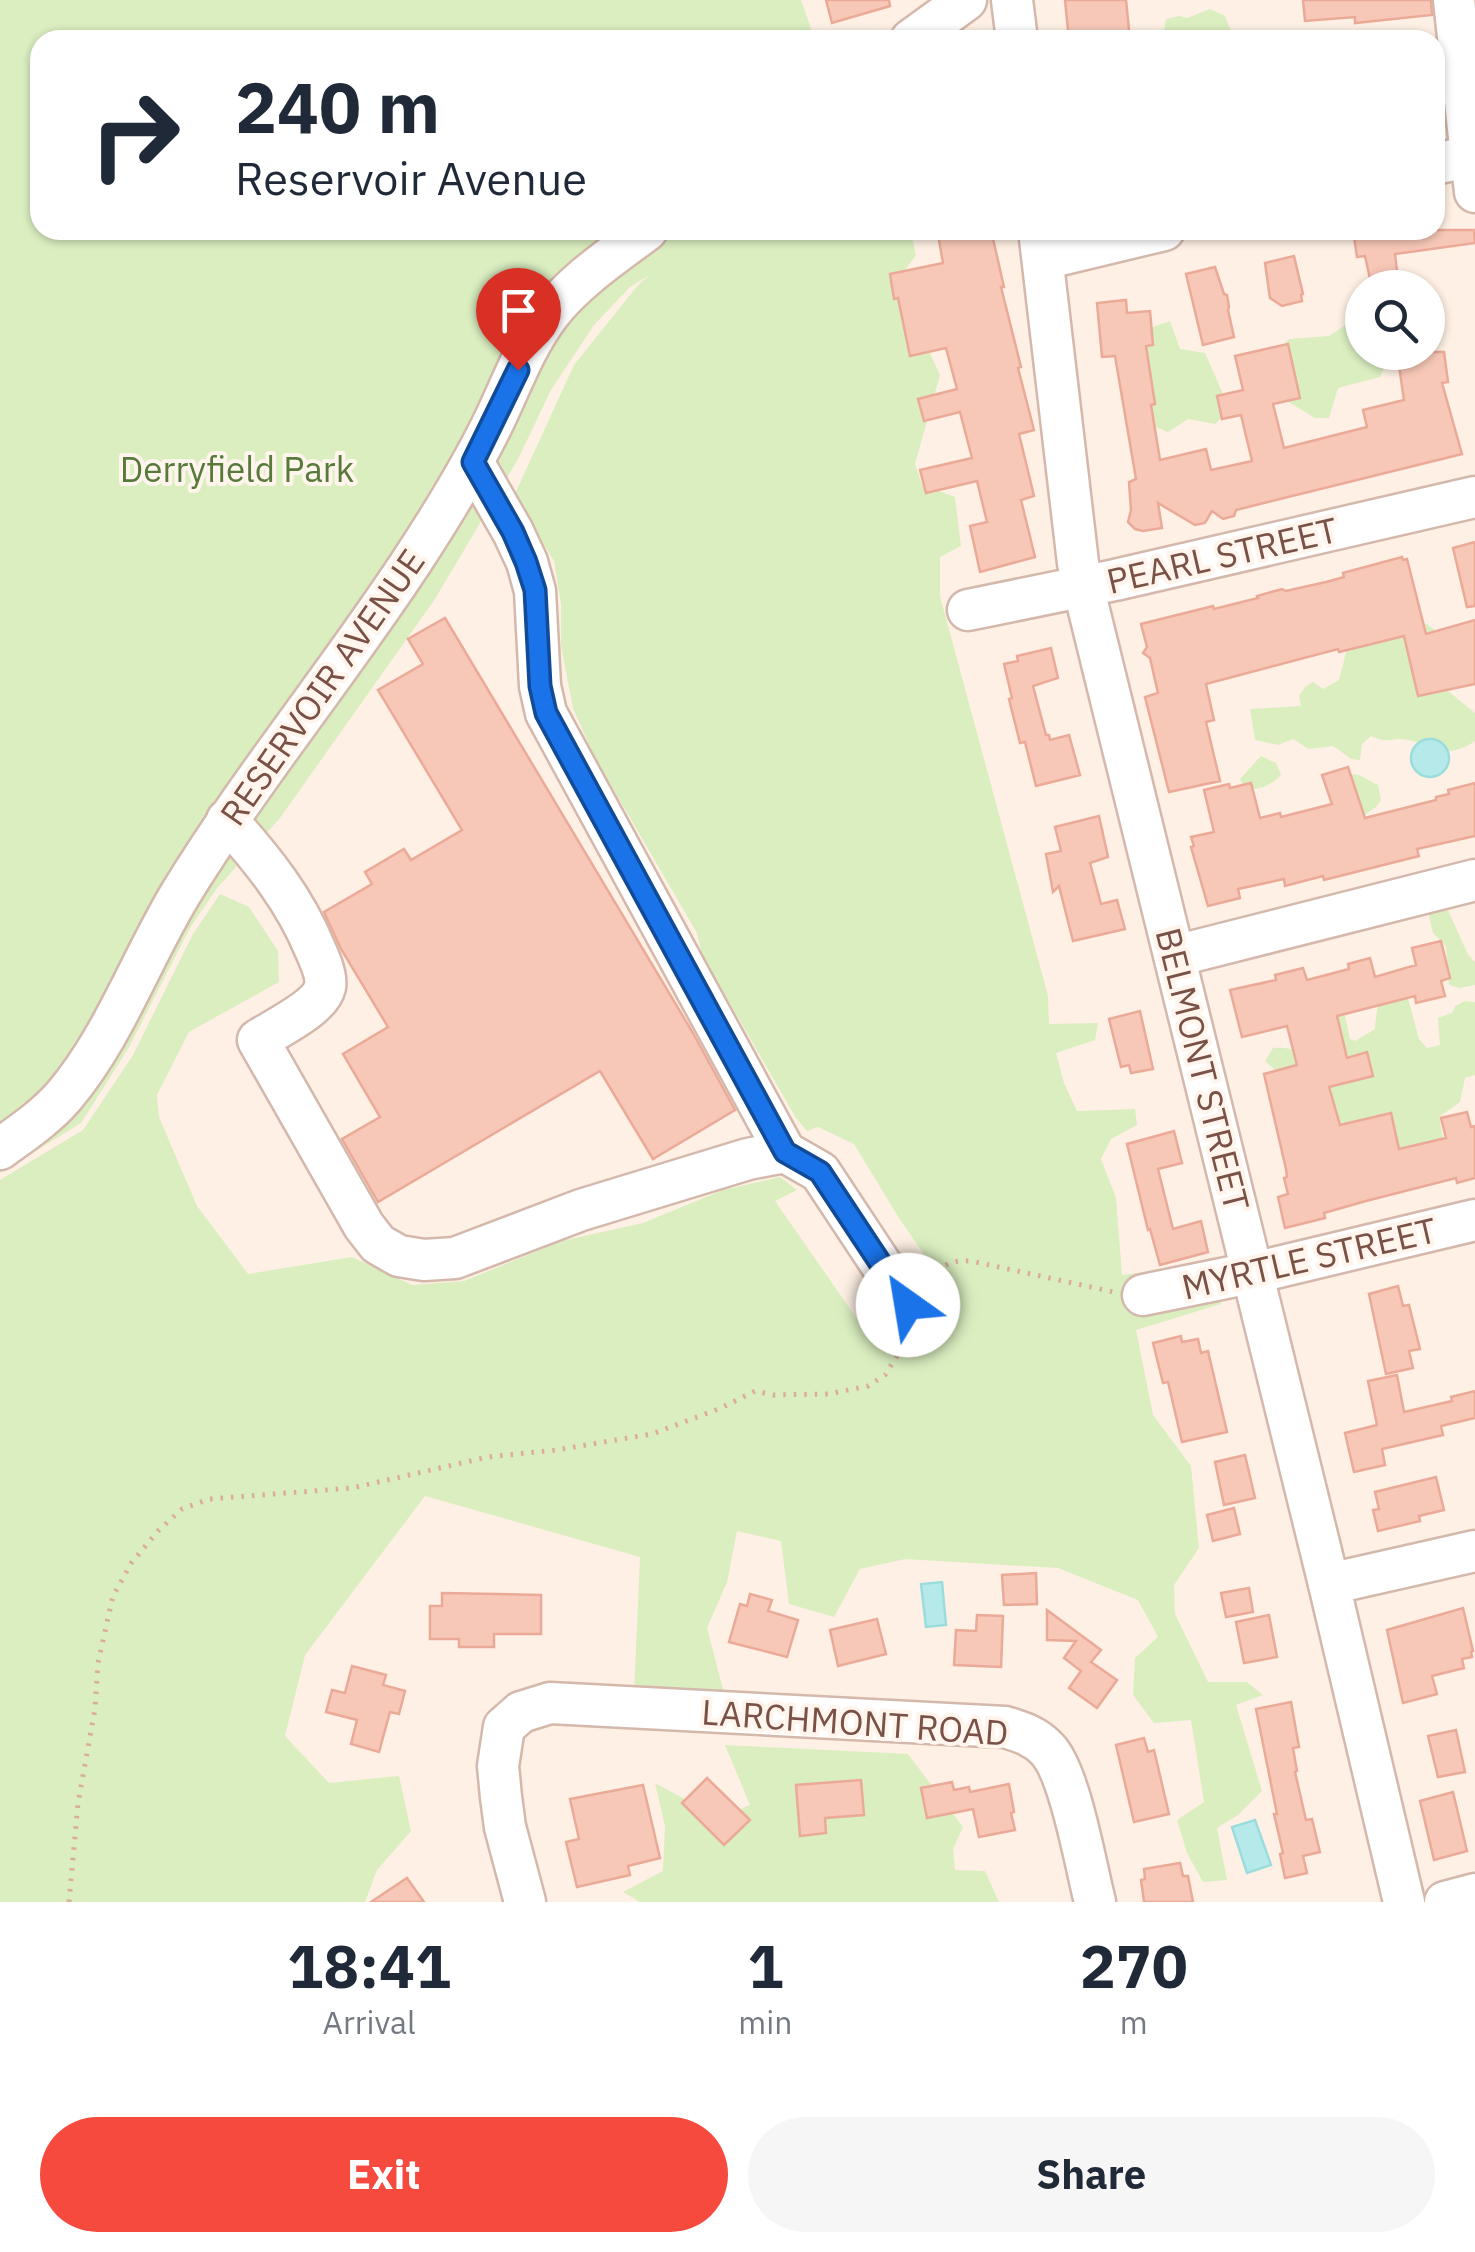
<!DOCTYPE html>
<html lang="en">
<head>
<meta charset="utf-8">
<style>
	:root { --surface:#fff; --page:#f6f6f7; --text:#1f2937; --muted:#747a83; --accent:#f54a3d }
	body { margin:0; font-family:"IBM Plex Sans",sans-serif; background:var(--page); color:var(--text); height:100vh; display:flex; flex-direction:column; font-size:38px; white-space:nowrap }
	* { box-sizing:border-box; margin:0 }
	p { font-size:32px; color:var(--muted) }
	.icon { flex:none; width:55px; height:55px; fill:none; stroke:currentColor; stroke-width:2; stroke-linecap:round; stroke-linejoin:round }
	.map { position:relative; height:1902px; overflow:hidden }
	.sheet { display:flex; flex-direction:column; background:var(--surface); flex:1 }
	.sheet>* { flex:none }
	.banner { position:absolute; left:30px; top:30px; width:1415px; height:210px; border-radius:30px; box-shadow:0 2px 8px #0004; background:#fff; color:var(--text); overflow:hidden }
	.tools { position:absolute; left:1345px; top:270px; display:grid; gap:20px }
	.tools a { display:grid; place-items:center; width:100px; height:100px; border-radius:50%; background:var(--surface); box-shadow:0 2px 8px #0004; font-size:50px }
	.pin { position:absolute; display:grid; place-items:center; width:85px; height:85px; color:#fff; margin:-102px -42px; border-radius:50% 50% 50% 0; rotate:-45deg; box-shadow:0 0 10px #0007 }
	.pin .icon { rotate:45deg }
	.me { position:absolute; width:110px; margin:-55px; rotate:328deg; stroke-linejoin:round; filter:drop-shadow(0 0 8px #0008) }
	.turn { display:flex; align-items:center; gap:35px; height:210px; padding:0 40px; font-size:45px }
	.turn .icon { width:130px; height:130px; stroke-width:2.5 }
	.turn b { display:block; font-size:70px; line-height:85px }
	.eta { display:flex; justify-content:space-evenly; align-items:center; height:170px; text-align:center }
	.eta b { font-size:60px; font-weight:700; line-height:70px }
	.primary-button { display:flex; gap:20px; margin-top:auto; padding:20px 40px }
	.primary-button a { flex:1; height:115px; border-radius:60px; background:var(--accent); color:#fff; font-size:40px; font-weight:700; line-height:115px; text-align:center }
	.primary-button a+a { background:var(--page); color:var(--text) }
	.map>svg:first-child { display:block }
	.green { fill:#daeec0 }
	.water { fill:#b6eaea; stroke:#9bdddd; stroke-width:2.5 }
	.building { fill:#f7c8b8; stroke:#ebaa97; stroke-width:2.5 }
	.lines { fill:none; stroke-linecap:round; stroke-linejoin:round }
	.minor-casing { stroke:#d4b8ab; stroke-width:45 }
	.path { stroke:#dcab9b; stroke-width:5; stroke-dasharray:2.5 8; stroke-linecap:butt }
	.minor { stroke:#fff; stroke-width:40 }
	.route-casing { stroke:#114b97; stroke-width:25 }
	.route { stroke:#1a73e8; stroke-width:18 }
	.labels { text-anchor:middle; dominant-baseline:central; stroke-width:8; stroke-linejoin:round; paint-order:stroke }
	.park-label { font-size:35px; fill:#577a3b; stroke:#fff5ec }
	.street-label { font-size:35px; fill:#7a5146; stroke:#fff5ec }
</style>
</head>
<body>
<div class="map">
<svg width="1475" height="1902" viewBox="0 0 1475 1902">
	<rect width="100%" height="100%" fill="#fef0e4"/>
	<!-- green -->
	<g class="green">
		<polygon points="0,0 801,0 815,40 40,40 40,230 887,230 912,237 916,255 897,281 940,375 915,464 922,485 955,497 961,546 940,557 940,596 1048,996 1049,1024 1098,1023 1095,1040 1056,1053 1064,1083 1077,1111 1135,1109 1137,1125 1111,1139 1101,1159 1116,1198 1122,1275 1211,1263 1221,1304 1136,1330 1153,1415 1191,1466 1199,1548 1174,1585 1175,1614 1208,1682 1247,1682 1263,1695 1236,1705 1262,1791 1238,1815 1217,1828 1227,1880 1203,1882 1187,1853 1177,1820 1204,1802 1191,1720 1154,1723 1133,1695 1135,1658 1158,1637 1138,1600 1058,1568 905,1559 860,1569 834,1617 789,1604 781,1541 737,1531 727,1582 707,1628 724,1693 634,1694 640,1557 425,1496 305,1655 285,1736 329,1783 399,1776 411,1831 377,1870 365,1902 0,1902 0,1180 83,1130 133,1055 193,934 220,894 249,907 278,951 279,982 189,1032 157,1095 159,1117 197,1206 248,1274 352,1257 412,1285 464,1281 562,1241 643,1223 723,1190 780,1177 797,1190 775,1201 878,1349 957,1291 947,1288 899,1218 854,1144 818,1127 807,1131 796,1118 702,955 697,933 594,756 573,708 561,646 561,604 554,561 514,496 574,365 638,285 651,274 630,287 594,325 551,390 518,459 435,599 280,818 217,888 190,928 128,1049 81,1123 0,1173"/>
		<polygon points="1210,9 1225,16 1232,34 1230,40 1166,40 1163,36 1166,19 1179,16 1187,18"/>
		<polygon points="1362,314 1362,352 1388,353 1389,357 1380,377 1338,388 1329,418 1315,418 1282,398 1275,355 1289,339 1329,336"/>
		<polygon points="1170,321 1180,349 1205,353 1230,410 1215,424 1188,419 1168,432 1151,425 1135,391 1153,327"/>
		<path d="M 1427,624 L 1436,631 L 1459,628 L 1419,675 L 1416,697 L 1448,691 L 1475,713 L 1475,741 C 1444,762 1433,743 1403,739 C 1388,738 1388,744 1371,736 L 1362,744 L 1360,760 L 1351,759 L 1333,746 L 1309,749 L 1293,739 L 1278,745 L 1255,740 L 1250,709 L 1301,706 L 1299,696 L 1305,687 L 1313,682 L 1323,689 L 1339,680 L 1346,653 L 1346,636 Z"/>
		<path d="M 1261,756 L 1276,763 L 1281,775 C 1270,786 1261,789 1246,790 L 1240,779 Z"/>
		<polygon points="1343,773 1359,775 1378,785 1381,800 1376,807 1363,816"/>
		<polygon points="1448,910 1468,955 1475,962 1475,985 1460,988 1449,985 1446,946 1433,933 1428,911"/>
		<path d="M 1403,980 L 1419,1039 L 1427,1048 L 1440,1045 L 1438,1018 L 1452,1013 L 1455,1006 L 1465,1001 L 1475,1002 L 1475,1075 L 1465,1078 L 1460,1102 L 1439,1117 L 1443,1138 L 1430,1148 L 1417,1153 L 1401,1148 L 1389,1138 L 1369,1156 L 1265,1061 L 1273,1048 C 1302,1046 1317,1064 1344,1042 L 1333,1029 L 1326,995 L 1345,1016 L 1350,1039 L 1355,1041 L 1375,1029 C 1377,1002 1379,994 1403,980 Z"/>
		<polygon points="725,1745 908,1754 963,1827 953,1849 955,1870 985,1871 999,1902 640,1902 623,1892 663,1871 665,1826 655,1783 720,1818 750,1805"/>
	</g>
	<!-- water -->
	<g class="water">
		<circle cx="1430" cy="758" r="19"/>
		<polygon points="942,1582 946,1625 926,1627 921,1584"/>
		<polygon points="1255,1820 1271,1865 1247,1873 1232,1827"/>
	</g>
	<!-- building -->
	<g class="building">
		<polygon points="826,0 889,0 890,6 832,23"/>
		<polygon points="1065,0 1126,0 1130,40 1069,40"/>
		<polygon points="1303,0 1431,0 1432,15 1355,23 1355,17 1305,21"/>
		<polygon points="948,230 991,230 1004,287 1001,287 1021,367 1018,368 1034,430 1019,434 1034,496 1021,500 1035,557 980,572 970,526 987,522 977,481 926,493 920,470 972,458 960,412 924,421 918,399 957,389 946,348 910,356 898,298 894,299 890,274 943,263 938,234 948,232"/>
		<polygon points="1353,230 1474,230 1475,243 1395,254 1399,288 1372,288 1365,256 1357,257"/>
		<polygon points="1294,256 1303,294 1301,295 1302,301 1282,306 1270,298 1265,263"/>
		<polygon points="1215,267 1224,294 1227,295 1229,307 1228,310 1234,337 1203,345 1186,274"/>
		<polygon points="1126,300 1127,313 1150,311 1153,345 1146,346 1155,404 1151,405 1160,460 1206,449 1211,470 1252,461 1241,415 1222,419 1217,396 1243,390 1235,356 1288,344 1300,398 1273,404 1284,448 1367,427 1363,410 1404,400 1397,352 1444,352 1448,382 1442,383 1462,454 1236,510 1234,516 1223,519 1212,511 1205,523 1195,525 1158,503 1162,528 1143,531 1135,529 1128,522 1131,510 1129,482 1136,479 1115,356 1102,357 1097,303"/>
		<polygon points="1475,542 1475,606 1467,607 1453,548"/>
		<polygon points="1402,557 1403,560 1407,559 1426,634 1475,620 1475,684 1418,696 1404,636 1339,652 1338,649 1206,684 1214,720 1206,722 1220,781 1169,792 1145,697 1158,693 1150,658 1143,653 1147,647 1141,624 1213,606 1214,609 1258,598 1257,596 1282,589 1286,591 1326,582 1344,577 1343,573"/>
		<polygon points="445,618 693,1033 735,1110 653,1159 600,1071 378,1202 342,1139 380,1117 343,1054 388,1027 341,949 324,912 372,884 365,872 404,849 411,860 462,830 378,690 423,664 408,639"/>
		<polygon points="1051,648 1058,678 1033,686 1046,735 1049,735 1050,740 1069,735 1080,775 1036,786 1025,742 1020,743 1009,699 1012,698 1004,664 1018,661 1017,656"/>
		<polygon points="1348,767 1365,818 1436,800 1436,797 1449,794 1448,790 1475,783 1475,836 1417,849 1419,856 1324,880 1323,876 1285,886 1284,879 1238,889 1240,898 1208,906 1191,847 1194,846 1191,837 1214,832 1204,790 1229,784 1230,788 1251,783 1260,818 1280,813 1281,817 1332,804 1322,775"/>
		<polygon points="1099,816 1108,857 1090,863 1101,904 1117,900 1125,929 1073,941 1059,886 1053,892 1046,854 1061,851 1055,827"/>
		<polygon points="1441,941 1450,978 1441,981 1445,996 1416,1003 1415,996 1337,1016 1347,1058 1367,1052 1373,1076 1329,1087 1340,1125 1391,1113 1399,1149 1446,1138 1441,1118 1467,1112 1471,1127 1475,1126 1475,1178 1457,1183 1456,1178 1366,1201 1324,1213 1325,1218 1285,1228 1278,1197 1288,1194 1284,1178 1287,1177 1286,1169 1264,1074 1297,1065 1287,1026 1242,1037 1230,990 1276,980 1275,975 1303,968 1307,980 1349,969 1348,964 1370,958 1375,977 1416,965 1412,948"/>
		<polygon points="1140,1011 1153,1069 1131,1073 1129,1065 1121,1067 1109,1019"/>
		<polygon points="1174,1131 1182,1163 1158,1169 1173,1229 1201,1221 1208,1252 1160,1265 1150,1229 1148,1230 1127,1144"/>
		<polygon points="1398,1286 1403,1306 1409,1305 1420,1349 1409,1351 1413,1368 1386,1374 1369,1294"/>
		<polygon points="1181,1336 1182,1342 1198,1339 1201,1353 1208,1351 1227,1432 1182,1442 1168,1382 1163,1383 1153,1343"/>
		<polygon points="1397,1375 1404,1412 1452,1401 1451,1397 1475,1391 1475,1418 1441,1426 1443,1435 1382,1449 1385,1465 1354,1472 1345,1433 1377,1425 1368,1381"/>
		<polygon points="1245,1455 1255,1498 1224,1505 1215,1462"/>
		<polygon points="1436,1477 1444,1510 1419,1516 1420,1521 1378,1531 1373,1510 1379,1509 1375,1492"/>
		<polygon points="1234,1508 1240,1534 1213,1541 1207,1515"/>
		<polygon points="1036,1573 1037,1604 1004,1605 1002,1575"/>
		<polygon points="1249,1588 1253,1612 1226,1617 1221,1593"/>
		<polygon points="442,1593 541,1595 541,1634 494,1634 494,1647 459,1647 459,1639 430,1639 430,1606 442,1606"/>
		<polygon points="750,1594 772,1600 768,1611 798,1620 787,1657 729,1642 740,1604 747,1606"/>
		<polygon points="1463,1608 1473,1651 1471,1652 1472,1657 1462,1659 1464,1668 1432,1676 1437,1694 1403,1703 1387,1630"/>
		<polygon points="1047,1610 1101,1650 1091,1662 1117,1680 1097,1708 1069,1688 1081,1671 1064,1658 1076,1641 1047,1640"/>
		<polygon points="977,1615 1003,1616 1001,1667 954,1665 956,1630 976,1631"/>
		<polygon points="1269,1615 1277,1657 1244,1663 1236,1622"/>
		<polygon points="877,1619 886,1654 838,1666 830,1630"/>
		<polygon points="352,1666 386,1675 383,1685 405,1691 399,1714 390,1712 379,1752 351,1744 357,1720 326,1712 332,1690 345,1693"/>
		<polygon points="1291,1702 1299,1747 1293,1748 1297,1771 1295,1772 1306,1820 1312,1819 1320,1852 1303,1856 1307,1873 1285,1878 1280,1854 1283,1853 1274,1814 1277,1814 1256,1709"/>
		<polygon points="1456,1730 1465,1772 1438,1777 1428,1736"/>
		<polygon points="1144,1738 1148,1752 1154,1750 1169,1814 1134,1822 1116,1745"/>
		<polygon points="707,1778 750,1820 724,1845 682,1803"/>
		<polygon points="861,1780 864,1815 825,1818 826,1833 800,1836 796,1785"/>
		<polygon points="952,1782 954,1790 969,1787 970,1792 1009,1784 1014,1812 1011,1813 1015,1830 979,1837 973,1809 927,1818 921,1788"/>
		<polygon points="643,1785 660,1858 628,1866 630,1875 577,1887 566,1842 579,1839 570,1799"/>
		<polygon points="1453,1792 1467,1851 1434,1860 1420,1801"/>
		<polygon points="1180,1863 1183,1876 1188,1876 1193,1902 1144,1902 1141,1880 1145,1879 1144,1869"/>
		<polygon points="407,1878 424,1902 371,1902"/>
	</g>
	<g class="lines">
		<!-- minor casing -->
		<g class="minor-casing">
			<g id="minor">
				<polyline points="1012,0 1017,40"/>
				<polyline points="1454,0 1475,192"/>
				<polyline points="911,40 966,0"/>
				<polyline points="1435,164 1471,156"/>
				<polyline points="1039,230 1078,563 1083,586 1329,1584 1404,1902"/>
				<polyline points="1043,259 1164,230"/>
				<polyline points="473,462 513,532 527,562 535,591 540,686 546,713 785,1152 820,1172 908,1305"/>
				<polyline points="968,610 1115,580 1475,497"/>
				<path d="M 227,820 C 263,860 295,900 315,949 C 320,960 327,976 325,987 C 320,1008 275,1029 258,1040 L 364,1226 L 378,1244 L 399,1256 L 424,1260 L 455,1258 L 581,1210 L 748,1159 L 785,1152"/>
				<polyline points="1175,956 1475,880"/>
				<path d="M 0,1149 C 22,1133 46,1117 64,1096 C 114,1037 141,959 181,893 C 251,779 336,676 410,564 C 439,520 467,475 491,427 C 510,389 524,347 550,313 C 576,280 614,255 647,230"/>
				<polyline points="1143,1295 1270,1269 1475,1220"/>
				<polyline points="1329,1584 1475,1551"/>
				<path d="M 525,1902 L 505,1827 L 501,1797 L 498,1766 L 504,1727 L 521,1712 L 550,1703 L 1005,1727 C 1021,1732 1035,1736 1047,1749 C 1070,1772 1086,1867 1095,1902"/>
				<polyline points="1445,1902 1475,1894"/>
			</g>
		</g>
		<!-- path -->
		<g class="path">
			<path d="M 931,1280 C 945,1264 948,1260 971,1261 L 1114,1292"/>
			<polyline points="69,1902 78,1803 95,1709 98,1663 113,1596 132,1562 158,1531 182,1509 209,1499 352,1488 488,1457 556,1450 652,1434 721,1408 755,1391 773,1395 828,1394 868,1386 885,1375 897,1356 901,1337"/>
		</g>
		<!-- minor -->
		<use href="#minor" class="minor"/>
	</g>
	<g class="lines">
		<!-- route casing -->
		<g class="route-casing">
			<polyline id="route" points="518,370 473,462 513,532 526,562 535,590 540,686 546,713 785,1152 820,1172 908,1305"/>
		</g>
		<!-- route -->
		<use href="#route" class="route"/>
	</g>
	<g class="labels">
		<!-- park labels -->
		<g class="park-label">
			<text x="237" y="469">Derryfield Park</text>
		</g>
		<!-- street labels -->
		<g class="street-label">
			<text transform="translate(1222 555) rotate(-13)">PEARL STREET</text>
			<text transform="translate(322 687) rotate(-55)">RESERVOIR AVENUE</text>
			<text transform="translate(1203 1069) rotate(76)">BELMONT STREET</text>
			<text transform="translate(1309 1258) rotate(-13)">MYRTLE STREET</text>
			<text transform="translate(855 1722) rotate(4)">LARCHMONT ROAD</text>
		</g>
	</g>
</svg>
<div class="tools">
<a><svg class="icon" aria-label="search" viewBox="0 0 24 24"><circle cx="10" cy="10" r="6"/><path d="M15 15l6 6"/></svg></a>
</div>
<div class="pin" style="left:518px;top:370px;background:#d93025"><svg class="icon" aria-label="arrive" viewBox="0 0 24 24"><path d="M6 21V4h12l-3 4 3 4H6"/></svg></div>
<svg class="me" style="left:908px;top:1305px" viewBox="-20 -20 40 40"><circle r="19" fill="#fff"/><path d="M0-13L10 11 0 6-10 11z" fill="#1a73e8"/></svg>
<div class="banner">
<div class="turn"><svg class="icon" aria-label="right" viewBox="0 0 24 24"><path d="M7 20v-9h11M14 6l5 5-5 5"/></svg><div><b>240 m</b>Reservoir Avenue</div></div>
</div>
</div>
<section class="sheet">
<div class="eta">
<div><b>18:41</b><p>Arrival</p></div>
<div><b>1</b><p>min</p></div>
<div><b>270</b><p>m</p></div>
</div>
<div class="primary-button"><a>Exit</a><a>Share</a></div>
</section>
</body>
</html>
